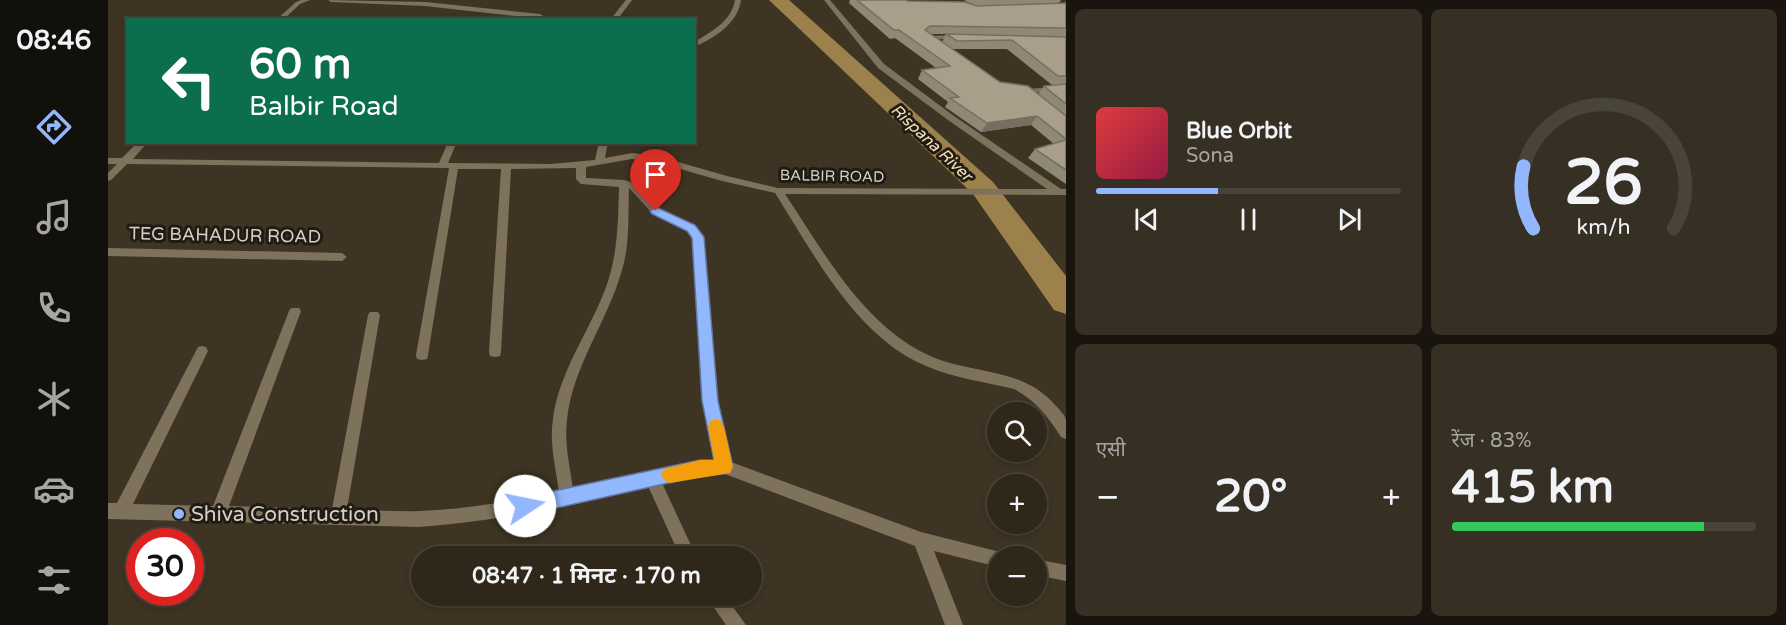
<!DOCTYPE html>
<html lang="hi">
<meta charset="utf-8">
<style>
:root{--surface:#2e271a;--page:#362f23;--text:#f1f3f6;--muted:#a7a5a2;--line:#494439;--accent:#93b7fd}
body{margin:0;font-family:"Varela Round","Noto Sans Devanagari",sans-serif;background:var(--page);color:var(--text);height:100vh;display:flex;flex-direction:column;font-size:22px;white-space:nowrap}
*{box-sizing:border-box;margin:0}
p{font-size:20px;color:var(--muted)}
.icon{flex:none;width:33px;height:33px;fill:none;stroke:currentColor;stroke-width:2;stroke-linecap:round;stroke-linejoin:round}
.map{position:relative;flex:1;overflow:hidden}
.drawer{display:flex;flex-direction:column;gap:9px;padding:9px;background:#19150e;width:720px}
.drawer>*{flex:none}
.hud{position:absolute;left:18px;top:18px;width:570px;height:126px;border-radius:0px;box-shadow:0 3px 9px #0003,0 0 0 2px var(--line);background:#0b6e4f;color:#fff;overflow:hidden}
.buttons{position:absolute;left:879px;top:402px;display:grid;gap:12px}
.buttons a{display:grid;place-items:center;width:60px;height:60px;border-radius:50%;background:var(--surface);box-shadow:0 3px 9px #0003,0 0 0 2px var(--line);font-size:30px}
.speed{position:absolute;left:18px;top:528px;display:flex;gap:12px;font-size:30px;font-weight:700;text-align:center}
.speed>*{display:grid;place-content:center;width:78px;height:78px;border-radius:50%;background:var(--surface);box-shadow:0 3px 9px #0003,0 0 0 2px var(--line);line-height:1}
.speed .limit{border:9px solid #d22;background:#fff;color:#111}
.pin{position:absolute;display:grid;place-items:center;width:51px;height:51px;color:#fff;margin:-62px -26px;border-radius:50% 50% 50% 0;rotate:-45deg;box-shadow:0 0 6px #0007}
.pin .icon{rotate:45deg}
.me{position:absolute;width:66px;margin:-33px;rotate:79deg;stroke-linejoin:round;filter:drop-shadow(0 0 4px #0008)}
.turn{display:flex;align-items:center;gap:21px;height:126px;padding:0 24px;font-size:27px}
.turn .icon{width:78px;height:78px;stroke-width:2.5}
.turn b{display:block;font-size:42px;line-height:51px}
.big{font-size:45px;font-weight:700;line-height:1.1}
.drawer .card{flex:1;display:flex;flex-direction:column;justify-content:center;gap:9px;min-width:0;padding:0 21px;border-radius:9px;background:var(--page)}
.drawer .dial{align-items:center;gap:0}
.dial svg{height:156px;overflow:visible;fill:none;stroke:var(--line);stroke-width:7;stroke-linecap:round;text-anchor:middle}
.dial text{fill:var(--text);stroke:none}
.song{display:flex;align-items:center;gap:18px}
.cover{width:72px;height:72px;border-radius:9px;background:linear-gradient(135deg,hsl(0 70% 55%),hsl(340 70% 35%))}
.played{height:6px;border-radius:3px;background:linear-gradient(90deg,var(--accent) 40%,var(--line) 40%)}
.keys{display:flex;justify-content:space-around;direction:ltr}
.heat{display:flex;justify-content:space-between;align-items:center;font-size:33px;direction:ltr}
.charge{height:9px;border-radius:4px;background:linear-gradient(90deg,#34c759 83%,var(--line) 0)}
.drawer .tiles{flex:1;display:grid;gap:9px;grid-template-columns:repeat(2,1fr)}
.trip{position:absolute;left:303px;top:546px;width:351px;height:60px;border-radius:30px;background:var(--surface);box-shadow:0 3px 9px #0003,0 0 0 2px var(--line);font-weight:700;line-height:60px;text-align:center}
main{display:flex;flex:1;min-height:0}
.dock{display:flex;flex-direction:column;width:108px;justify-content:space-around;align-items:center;background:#12100a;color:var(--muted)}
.dock .icon{width:42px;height:42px}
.dock .selected{color:var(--accent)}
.dock b{font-size:27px;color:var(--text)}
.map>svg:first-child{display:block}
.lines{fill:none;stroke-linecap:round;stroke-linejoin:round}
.river{fill:#9c814c;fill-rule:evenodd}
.minor{fill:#7e725c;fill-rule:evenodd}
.wall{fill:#908877;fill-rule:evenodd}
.shaded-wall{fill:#766f61}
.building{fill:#a89e8a;stroke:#766f61;stroke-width:1.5}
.route{fill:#93b7fd;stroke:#6077a4;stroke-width:1.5}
.slow{fill:#f59e0b}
.poi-dot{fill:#93b7fd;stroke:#201c15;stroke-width:2}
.labels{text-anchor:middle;stroke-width:6;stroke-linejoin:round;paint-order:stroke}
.far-street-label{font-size:15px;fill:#d6d0c6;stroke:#201c15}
.far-water-label{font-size:16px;font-style:italic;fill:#f8e0b2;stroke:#201c15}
.street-label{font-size:18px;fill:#d6d0c6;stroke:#201c15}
.near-poi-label{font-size:21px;fill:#d6d0c6;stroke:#201c15;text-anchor:start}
</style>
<main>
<nav class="dock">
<b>08:46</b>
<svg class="icon selected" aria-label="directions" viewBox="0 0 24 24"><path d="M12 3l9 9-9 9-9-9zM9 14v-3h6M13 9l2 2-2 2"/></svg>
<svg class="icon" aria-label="music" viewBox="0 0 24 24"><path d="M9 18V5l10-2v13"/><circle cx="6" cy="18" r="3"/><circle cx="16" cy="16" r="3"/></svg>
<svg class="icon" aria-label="phone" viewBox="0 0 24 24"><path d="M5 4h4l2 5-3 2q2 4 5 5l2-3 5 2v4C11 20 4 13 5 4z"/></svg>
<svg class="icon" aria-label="climate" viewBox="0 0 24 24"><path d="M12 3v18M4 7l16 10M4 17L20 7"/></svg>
<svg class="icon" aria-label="car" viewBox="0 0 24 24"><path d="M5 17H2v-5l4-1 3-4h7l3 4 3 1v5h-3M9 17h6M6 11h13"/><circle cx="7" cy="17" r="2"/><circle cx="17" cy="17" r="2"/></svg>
<svg class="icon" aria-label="filters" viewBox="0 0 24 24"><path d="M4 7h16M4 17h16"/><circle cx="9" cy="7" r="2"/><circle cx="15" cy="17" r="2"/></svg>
</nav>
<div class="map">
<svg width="958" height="625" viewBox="0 0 958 625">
<rect width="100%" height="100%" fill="#3d3423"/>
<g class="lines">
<path class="river" d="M661,0H681L885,182L958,276V314L946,310L865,194Z"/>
<g class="minor">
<path d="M193,0H202L192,4L175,20H168L188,2Z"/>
<path d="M220,0L317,2L432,14L442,20L317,6L223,2Z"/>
<path d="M518,0H524L509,20H502Z"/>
<path d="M627,0H633C630,23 607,38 586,47V42C604,31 623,22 627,0Z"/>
<path d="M716,0H722L776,64L846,116L953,189H958V195L677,194C715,251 754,323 818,354C860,375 914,366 947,405C951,409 957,415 958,420C958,425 958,433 958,439L953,437C940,417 927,400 906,389C877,382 846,378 818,366C749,338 705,253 667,193L614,181L548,162L524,159L478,167V178L516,180L526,183L552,209L587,226L595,238L609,401L623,462L813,532L896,553L897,556H890V567L826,551L855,625H837L807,546L617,474L554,483L588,556H572L540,486C464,504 389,522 311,527L0,519V503H9L90,347L94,346L98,347L100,351L25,504L105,506L181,311L183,308H191L193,311L121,506L224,509L260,315L262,312H270L272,315L239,509C264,510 289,512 313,511C359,509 405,501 451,492C448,468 441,443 445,419C451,371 482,331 498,287C510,254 510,222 511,187L473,184L468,179V168L403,169L393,352L392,356L387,357L382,356L381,352L393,169H350L320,355L319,359L314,360L309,359L308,355L341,168L19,164L3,180L0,181V173L9,164H0V158H14L30,142H40L25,159L331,163L340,142H349L340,163L443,164L487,160L491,142H500L497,158L524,153L549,156L619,176L670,188L939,189L840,120L770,68ZM521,188L544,213L579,230L585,238L595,401L608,460L567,466L465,489C462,466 456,443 459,420C464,367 500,321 514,270C522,244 520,216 521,188Z"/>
<path d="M852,35L855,37L854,38L818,40L815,38L818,36Z"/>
<path d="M958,87V91L911,93L907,91L911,89Z"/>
<path d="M0,248L234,253L239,257L234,261L0,256Z"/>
<path d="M928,559L958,565V581L928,575Z"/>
<path d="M598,596H617L638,625H618Z"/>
</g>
</g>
<path class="wall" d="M742,0H798L800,1L863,4L856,0H953L951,3L868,6H869L958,3V184L920,158L927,149L946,144L923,125L873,132L837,107L840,102L810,79L814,70L828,68L787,38L782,39L741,3ZM823,34H838L834,42ZM844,49H899L944,85H950L936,86L930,94L892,82Z"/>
<path class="shaded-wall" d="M929,116L923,125L873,132L879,123Z"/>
<g class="building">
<path d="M749,0H798L800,1L857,2L869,6L958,3V28L822,26L817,30L892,82L920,86L958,116V139L929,116L879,123L842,98L851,97L814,70L842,66L791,30H786Z"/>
<path d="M838,34L958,37V76H950L904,40L849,41Z"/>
<path d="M958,84V104L936,86Z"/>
<path d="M958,140V170L927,149Z"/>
</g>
<path class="route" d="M548,207L587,225L596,237L610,401L625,467L622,473L592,476L417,515L411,512L408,506L411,499L417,497L592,460H606L594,401L584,238L579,231L544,214L542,211Z"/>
<path class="slow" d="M608,419L613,421L616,427L625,467L622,473L562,483L556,480L553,475L556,469L592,460H606L600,427L602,421Z"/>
<circle class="poi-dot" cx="71" cy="514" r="6"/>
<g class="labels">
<g class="far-street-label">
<text transform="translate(724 176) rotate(1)" y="5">BALBIR ROAD</text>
</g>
<g class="far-water-label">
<text transform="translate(824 142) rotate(43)" y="6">Rispana River</text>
</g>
<g class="street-label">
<text transform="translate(117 235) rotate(1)" y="6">TEG BAHADUR ROAD</text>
</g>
<g class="near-poi-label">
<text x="83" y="521">Shiva Construction</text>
</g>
</g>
</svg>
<div class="buttons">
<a><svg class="icon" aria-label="search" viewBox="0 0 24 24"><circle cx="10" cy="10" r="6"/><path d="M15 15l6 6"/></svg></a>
<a>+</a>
<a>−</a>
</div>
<div class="speed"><div class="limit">30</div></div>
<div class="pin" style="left:548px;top:211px;background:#d93025"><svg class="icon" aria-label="arrive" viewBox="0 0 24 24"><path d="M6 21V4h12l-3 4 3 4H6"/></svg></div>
<svg class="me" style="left:417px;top:506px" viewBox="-20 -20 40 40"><circle r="19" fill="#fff"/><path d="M0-13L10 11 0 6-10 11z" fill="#93b7fd"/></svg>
<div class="trip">08:47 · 1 मिनट · 170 m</div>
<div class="hud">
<div class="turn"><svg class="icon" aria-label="left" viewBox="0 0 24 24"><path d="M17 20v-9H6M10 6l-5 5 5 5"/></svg><div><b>60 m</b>Balbir Road</div></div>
</div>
</div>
<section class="drawer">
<div class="tiles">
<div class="card">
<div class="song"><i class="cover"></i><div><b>Blue Orbit</b><p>Sona</p></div></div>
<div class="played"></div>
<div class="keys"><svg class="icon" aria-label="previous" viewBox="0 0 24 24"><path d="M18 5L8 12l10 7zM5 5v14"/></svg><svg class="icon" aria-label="pause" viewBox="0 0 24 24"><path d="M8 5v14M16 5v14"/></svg><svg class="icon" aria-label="next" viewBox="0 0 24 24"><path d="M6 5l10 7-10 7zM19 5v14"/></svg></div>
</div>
<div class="card dial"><svg viewBox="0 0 100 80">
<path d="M14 69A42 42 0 1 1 86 69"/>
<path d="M14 69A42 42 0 0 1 9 37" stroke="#93b7fd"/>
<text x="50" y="56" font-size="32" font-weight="700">26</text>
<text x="50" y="72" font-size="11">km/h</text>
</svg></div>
<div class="card"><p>एसी</p>
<div class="heat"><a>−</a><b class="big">20°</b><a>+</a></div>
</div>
<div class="card"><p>रेंज · 83%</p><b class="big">415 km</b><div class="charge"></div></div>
</div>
</section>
</main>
